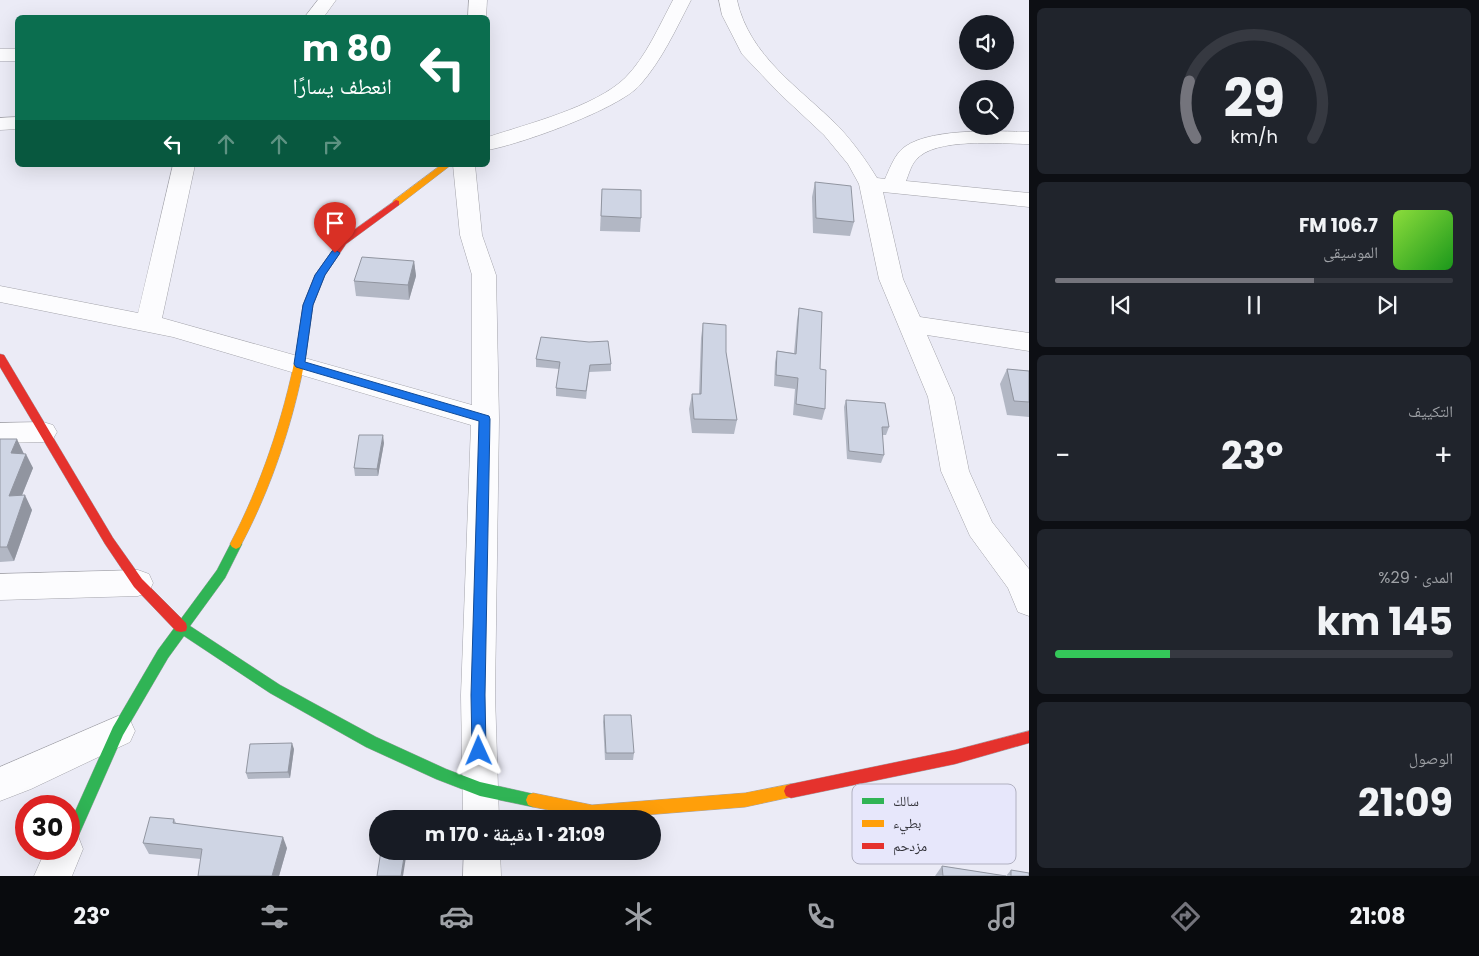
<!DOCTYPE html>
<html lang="ar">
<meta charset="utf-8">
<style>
:root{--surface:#171b24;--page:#20242c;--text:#f1f3f6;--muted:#9ea1a6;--line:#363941;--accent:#74747c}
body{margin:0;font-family:Poppins,"Noto Naskh Arabic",sans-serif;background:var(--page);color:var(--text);direction:rtl;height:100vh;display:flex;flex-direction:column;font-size:19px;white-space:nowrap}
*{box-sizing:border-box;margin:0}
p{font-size:16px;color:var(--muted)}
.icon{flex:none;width:28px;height:28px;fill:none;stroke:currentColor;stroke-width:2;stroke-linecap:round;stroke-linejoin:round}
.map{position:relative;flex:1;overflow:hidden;direction:ltr}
.panel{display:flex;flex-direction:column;gap:8px;padding:8px;background:#0d0f14;width:450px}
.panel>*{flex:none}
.top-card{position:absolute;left:15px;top:15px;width:475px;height:152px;border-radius:8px;box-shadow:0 5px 20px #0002;direction:rtl;background:#0b6e4f;color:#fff;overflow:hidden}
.controls{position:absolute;left:959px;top:15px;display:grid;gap:10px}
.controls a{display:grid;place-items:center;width:55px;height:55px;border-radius:50%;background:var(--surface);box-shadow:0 5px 20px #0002;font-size:25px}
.speed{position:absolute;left:15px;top:795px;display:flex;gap:10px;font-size:25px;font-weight:700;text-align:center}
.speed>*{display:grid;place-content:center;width:65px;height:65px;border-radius:50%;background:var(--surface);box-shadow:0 5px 20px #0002;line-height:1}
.speed .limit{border:8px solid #d22;background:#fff;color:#111}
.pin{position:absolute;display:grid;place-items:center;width:42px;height:42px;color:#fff;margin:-51px -21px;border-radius:50% 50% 50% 0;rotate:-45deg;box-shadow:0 0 5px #0007}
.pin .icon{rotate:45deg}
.me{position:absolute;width:55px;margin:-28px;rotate:359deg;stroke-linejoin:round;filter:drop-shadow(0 0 4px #0008)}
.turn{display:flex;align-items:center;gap:18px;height:105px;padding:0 15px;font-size:22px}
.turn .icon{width:65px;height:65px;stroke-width:2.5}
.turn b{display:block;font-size:35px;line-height:42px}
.lanes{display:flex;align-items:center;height:48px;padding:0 15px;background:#0003;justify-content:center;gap:25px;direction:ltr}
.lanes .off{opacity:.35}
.big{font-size:38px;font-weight:700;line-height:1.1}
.panel .tile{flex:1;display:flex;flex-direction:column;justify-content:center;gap:8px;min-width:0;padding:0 18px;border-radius:8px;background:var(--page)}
.panel .dial{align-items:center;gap:0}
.dial svg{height:130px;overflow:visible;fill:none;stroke:var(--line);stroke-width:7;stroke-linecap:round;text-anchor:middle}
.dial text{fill:var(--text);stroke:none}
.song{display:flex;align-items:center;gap:15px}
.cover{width:60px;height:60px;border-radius:8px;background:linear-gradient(135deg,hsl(90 70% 55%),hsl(120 70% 35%))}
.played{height:5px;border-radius:2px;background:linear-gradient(90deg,var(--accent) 65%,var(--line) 65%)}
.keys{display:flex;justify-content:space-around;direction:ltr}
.heat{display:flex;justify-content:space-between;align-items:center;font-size:28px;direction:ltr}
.charge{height:8px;border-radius:4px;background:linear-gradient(90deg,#34c759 29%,var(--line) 0)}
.trip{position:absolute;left:369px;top:810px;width:292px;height:50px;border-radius:25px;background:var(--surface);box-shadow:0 5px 20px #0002;font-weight:700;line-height:50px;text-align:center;direction:rtl}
.dock{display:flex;height:80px;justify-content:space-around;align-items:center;background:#090b0e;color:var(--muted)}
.dock .icon{width:35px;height:35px}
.dock .active{color:var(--accent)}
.dock b{font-size:22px;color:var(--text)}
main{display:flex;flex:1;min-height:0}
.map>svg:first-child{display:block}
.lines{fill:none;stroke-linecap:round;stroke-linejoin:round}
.street-casing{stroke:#a4a4ab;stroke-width:1}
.fast-casing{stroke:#a4a4ab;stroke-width:1}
.slow-casing{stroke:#a4a4ab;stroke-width:1}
.jam-casing{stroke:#a4a4ab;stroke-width:1}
.street{fill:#fcfcfe;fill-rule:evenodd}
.fast{fill:#30b455;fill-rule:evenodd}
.slow{fill:#ff9f0a;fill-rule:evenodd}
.jam{fill:#e5322d;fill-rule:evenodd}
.wall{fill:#b2b7c4}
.shaded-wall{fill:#9195a0}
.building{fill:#cfd5e4;stroke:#9195a0}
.route{fill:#1a73e8;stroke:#114b97}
.key{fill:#e7e7fb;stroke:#b1b1c1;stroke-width:1}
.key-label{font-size:14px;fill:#34343b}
</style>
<main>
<section class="panel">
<div class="tile dial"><svg viewBox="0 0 100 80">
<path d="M14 69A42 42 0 1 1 86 69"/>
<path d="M14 69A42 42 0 0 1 10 34" stroke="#74747c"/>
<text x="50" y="56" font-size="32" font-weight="700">29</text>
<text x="50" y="72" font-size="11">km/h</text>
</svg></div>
<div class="tile">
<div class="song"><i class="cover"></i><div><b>106.7 FM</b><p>الموسيقى</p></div></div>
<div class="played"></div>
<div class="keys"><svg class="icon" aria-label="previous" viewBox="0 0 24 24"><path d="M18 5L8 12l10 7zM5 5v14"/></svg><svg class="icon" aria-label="pause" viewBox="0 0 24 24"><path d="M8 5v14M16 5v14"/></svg><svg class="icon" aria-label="next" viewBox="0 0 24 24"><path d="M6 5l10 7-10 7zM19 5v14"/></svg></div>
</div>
<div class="tile"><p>التكييف</p>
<div class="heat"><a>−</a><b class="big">23°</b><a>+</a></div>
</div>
<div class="tile"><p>المدى · 29%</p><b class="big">145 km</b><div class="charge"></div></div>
<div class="tile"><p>الوصول</p><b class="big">21:09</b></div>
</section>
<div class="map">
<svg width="1029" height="876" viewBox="0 0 1029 876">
<rect width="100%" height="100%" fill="#ebebf6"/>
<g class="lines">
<defs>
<g id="street">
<path d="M318,0H336L323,18H304Z"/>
<path d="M469,0H487L486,18H468Z"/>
<path d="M673,0H691C676,29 662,60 640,85C619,109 521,144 488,150V137C527,124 595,107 625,78C646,57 659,26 673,0Z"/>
<path d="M719,0H737C749,56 800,88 838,126C853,142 866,160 877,178L885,179C889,170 893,159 900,151C922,127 998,131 1029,132V144C1002,144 934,137 916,160C911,165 909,174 906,181L1029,193V207L883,192L903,279L920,317L1029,333V351L927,335L954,397L969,471L992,522L1029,569V616L1018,612L1008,588L970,536L941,471L928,397L879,279L859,184L848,164L824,135L779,93L742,54L722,15Z"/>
<rect x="0" y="49" width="18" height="12"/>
<path d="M18,117V129L0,130V118Z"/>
<path d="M173,165H195L162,318L472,405V275L460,235L453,165H475L482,235L496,275L499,419L495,695L499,819H463L461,695L471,425L173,337L0,302V286L138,313Z"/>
<path d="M43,422L53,425L57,432L53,439L43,442L0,443V423Z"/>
<path d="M138,570L149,574L153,583L149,592L138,596L0,600V574Z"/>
<path d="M118,716L130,720L135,731L130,742L31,789L0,801V767Z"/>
<path d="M69,833L78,836L83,849L72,876H34L46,849H69Z"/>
<path d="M464,851H500L501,876H463Z"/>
</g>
<path id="fast" d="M236,539L240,541L242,544L225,578L190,626L280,685L376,737L446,769L480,782L538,795L540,800L538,805L533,807L480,796L436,779L366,747L270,693L184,636L168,658L123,735L74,846L69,848V825L113,727L158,650L217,570L232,541Z"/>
<g id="slow">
<path d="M441,165H451L399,205H393V201Z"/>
<path d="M301,350L306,354C294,420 272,487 240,547L236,549L232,547L230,544C261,485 283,419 296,354Z"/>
<path d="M791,784L796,786L798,791L796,796L745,807L595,819L533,807L528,805L526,800L528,795L533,793L592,805L745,793Z"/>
</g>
<g id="jam">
<path d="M396,200L399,201V205L346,244L325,275L313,305L306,354L305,357H297L296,354L303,305L315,275L340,240Z"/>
<path d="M0,354L4,355L113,538L142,579L186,623L187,627L186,631L181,632L176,631L134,587L105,544L0,367Z"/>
<path d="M1029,731V743L955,764L791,798L786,796L784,791L786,786L791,784L955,750Z"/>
</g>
</defs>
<use href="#street" class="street-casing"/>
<use href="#fast" class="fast-casing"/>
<use href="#slow" class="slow-casing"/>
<use href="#jam" class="jam-casing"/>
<use href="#street" class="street"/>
<use href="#fast" class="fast"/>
<use href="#slow" class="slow"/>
<use href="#jam" class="jam"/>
</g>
<g class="wall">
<path d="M815,182L854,222L850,236L813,233L812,197Z"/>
<path d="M602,189L641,218L640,232L600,231Z"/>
<path d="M414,261L416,276L409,300L356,296L354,281Z"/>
<path d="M799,308L825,409L822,420L793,415L795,389L774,386L775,362L777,351L794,353L797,320Z"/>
<path d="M703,323L726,352L737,420L734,434L692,433L689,409L692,394H699L701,338Z"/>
<path d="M536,359L611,364V371L589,372L586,399L556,396V388L559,369L536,367Z"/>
<path d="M1007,369L1029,371V417L1007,415L1000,384Z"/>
<path d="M846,400L889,427L886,435H882L884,455L881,463L847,459L844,407Z"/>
<path d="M0,439L24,454L33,468L22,495L32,510L14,561L0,562Z"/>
<path d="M384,443L378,476H355L354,468Z"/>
<path d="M604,715L634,753L633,760H605L603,722Z"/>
<path d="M294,749L290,778L248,779L246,773Z"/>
<path d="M174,819L176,823L287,848L279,876H198L201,859L149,854L143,843Z"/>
<path d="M942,866L1006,876L1011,870L1029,876H935Z"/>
</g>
<g class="shaded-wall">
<path d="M414,261L416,276L409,300L408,285Z"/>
<path d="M383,435L384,443L378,476L377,469Z"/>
<path d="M17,439L24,454L11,453Z"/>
<path d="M26,454L33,468L16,510L9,496Z"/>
<path d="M25,495L32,510L14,561L7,547Z"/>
<path d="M292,743L294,749L290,778L288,772Z"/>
<path d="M283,837L287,848L279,876H272Z"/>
<path d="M405,851H407L403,876H401Z"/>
</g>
<g class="building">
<path d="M815,182L851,186L854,222L816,218Z"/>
<path d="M602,189L641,190V218L601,216Z"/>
<path d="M362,257L414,261L408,285L354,281Z"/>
<path d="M799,308L822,312L820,369L826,370L825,409L796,404L798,378L776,375L777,351L796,354Z"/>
<path d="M703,323L726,325V352L737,420L694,419L692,394H701Z"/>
<path d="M541,337L589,342L608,341L611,364L590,365L586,391L556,388L560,362L536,359Z"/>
<path d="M1007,369L1029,371V402L1014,401Z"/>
<path d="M846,400L885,403L889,427H882L884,455L849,451Z"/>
<path d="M359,435H383L377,469L354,468Z"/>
<path d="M0,439H17L11,453L26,454L9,496L25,495L7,547H0Z"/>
<path d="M604,715H631L634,753H606Z"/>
<path d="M292,743L288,772L246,773L250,744Z"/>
<path d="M150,817L174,819L173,823L283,837L272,876H198L202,849L143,843Z"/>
<path d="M381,851H405L401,876H377Z"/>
<path d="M942,866L1006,876H943Z"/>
<path d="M1011,870L1029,873V876H1011Z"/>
</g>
<path class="route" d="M335,250L340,253L325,275L313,305L305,362L489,416L490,419L485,695L486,751L484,756L479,758L474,756L472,751L471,695L479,421L296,367L294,364L303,305L315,275L332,251Z"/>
<rect x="852" y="784" width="164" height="80" rx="8" class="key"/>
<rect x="862" y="798" width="22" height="6" fill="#30b455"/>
<rect x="862" y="820" width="22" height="7" fill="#ff9f0a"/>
<rect x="862" y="843" width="22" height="6" fill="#e5322d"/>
<g class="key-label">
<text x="893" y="806">سالك</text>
<text x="893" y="828">بطيء</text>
<text x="893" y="851">مزدحم</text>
</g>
</svg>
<div class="controls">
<a><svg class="icon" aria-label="sound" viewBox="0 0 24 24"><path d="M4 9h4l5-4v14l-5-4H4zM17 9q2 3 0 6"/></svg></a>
<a><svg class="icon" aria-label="search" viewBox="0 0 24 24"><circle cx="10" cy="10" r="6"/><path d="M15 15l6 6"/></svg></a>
</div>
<div class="speed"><div class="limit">30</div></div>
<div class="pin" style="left:335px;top:253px;background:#d93025"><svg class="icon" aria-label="arrive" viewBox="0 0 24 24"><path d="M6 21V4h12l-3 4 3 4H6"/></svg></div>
<svg class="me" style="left:479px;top:751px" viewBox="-20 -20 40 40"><path d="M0-17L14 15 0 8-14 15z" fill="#1a73e8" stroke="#fff" stroke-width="4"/></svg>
<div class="trip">21:09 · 1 دقيقة · 170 m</div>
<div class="top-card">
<div class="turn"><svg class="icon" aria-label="left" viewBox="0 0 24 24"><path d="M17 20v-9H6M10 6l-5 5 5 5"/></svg><div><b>80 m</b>انعطف يسارًا</div></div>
<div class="lanes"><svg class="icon" aria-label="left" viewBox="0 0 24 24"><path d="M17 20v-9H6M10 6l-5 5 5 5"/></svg><svg class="icon off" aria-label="ahead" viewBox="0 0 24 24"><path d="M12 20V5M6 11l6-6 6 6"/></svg><svg class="icon off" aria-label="ahead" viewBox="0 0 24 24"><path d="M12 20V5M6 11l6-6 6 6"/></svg><svg class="icon off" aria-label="right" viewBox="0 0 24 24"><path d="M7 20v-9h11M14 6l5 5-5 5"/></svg></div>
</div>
</div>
</main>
<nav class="dock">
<b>21:08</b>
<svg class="icon active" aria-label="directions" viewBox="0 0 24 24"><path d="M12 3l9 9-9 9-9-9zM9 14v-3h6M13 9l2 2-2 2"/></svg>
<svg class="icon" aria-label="music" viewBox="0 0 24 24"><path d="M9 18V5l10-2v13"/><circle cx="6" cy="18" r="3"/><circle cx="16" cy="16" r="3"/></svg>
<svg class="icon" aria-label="phone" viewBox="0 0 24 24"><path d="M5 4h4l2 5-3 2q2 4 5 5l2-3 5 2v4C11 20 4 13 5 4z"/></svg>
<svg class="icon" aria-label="climate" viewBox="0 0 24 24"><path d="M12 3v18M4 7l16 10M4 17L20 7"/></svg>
<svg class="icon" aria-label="car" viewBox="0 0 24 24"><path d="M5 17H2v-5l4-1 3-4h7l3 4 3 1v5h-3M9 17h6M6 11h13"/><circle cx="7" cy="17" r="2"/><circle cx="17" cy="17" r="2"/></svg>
<svg class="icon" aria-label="filters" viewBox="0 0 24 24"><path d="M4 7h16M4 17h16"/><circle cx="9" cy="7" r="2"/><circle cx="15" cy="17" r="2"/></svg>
<b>23°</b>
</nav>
